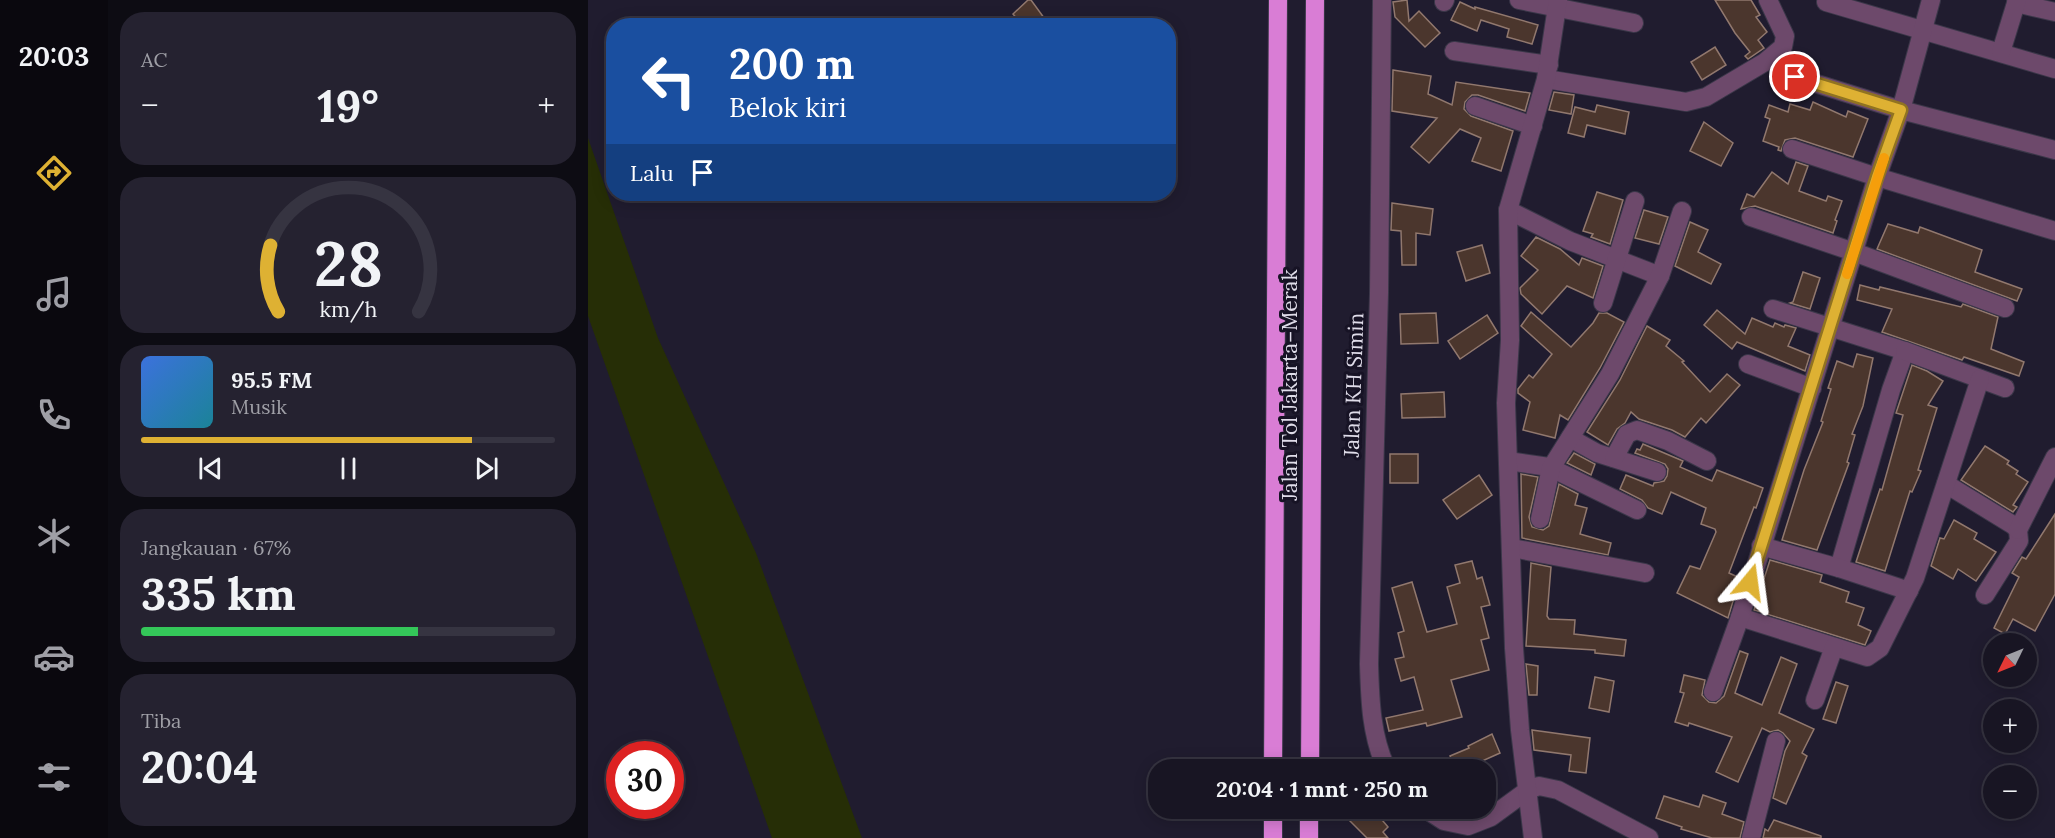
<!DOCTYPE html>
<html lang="id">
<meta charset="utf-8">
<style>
:root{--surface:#181523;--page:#252230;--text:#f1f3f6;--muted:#9f9fa6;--line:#363441;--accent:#deb133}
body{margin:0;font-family:Lora,serif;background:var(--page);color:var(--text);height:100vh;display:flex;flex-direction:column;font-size:22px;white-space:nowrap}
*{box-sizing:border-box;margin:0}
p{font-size:20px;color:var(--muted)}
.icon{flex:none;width:33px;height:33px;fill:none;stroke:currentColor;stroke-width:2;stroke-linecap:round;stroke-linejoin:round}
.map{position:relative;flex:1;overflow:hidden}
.drawer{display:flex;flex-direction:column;gap:12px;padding:12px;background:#0d0c13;width:480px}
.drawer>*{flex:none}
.hud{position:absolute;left:18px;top:18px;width:570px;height:183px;border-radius:24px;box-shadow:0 3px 15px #0003,0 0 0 2px var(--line);background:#1a4fa0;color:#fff;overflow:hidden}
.needle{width:39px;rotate:227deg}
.tools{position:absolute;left:1395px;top:633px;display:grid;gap:12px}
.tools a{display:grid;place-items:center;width:54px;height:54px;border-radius:50%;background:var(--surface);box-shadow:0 3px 15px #0003,0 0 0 2px var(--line);font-size:30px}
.speed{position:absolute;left:18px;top:741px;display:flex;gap:12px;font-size:30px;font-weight:700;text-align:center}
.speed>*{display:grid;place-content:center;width:78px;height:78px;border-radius:50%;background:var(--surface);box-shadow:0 3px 15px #0003,0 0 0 2px var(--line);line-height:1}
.speed .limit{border:9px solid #d22;background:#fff;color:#111}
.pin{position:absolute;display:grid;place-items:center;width:51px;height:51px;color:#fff;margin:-26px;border:3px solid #fff;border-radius:50%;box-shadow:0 2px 6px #0007}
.me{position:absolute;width:66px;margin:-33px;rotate:16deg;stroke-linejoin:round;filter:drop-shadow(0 0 4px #0008)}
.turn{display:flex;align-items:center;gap:21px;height:126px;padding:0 24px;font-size:27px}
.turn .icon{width:78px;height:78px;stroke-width:2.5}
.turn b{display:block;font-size:42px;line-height:51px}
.then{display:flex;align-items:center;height:57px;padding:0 24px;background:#0003;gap:12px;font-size:22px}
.big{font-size:45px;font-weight:700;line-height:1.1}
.drawer .card{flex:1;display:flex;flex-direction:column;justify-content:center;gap:9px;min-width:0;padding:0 21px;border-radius:24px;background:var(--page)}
.drawer .dial{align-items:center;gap:0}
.dial svg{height:156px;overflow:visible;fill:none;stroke:var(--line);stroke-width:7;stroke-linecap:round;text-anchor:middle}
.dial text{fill:var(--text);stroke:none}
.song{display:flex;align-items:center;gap:18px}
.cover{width:72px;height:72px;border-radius:9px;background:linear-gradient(135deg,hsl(220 70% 55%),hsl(190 70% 35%))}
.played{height:6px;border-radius:3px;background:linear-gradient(90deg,var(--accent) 80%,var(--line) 80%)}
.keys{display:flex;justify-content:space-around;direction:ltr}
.heat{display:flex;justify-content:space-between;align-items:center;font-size:33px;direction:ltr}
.charge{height:9px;border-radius:4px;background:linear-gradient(90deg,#34c759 67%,var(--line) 0)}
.trip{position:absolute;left:560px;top:759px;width:348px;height:60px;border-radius:24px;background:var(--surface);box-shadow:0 3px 15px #0003,0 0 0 2px var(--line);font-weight:700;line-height:60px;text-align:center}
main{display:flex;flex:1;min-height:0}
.tabs{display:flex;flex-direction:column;width:108px;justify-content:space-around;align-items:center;background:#0a080e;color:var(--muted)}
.tabs .icon{width:42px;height:42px}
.tabs .selected{color:var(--accent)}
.tabs b{font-size:27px;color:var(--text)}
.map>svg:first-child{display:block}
.green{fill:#262e06}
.building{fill:#4b362d;stroke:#91786e;stroke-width:1.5}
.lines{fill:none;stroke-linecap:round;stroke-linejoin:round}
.minor-casing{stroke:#3b3749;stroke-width:20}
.highway-casing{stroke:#3b3749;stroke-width:20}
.minor{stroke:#6d496b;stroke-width:18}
.highway{stroke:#d97dd5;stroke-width:18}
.route-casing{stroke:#907321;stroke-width:15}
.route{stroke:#deb133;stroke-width:10}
.slow{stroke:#f59e0b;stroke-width:10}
.labels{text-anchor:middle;stroke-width:6;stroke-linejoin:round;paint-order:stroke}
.street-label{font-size:21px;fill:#dfdce9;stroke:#171325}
</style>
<main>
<nav class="tabs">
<b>20:03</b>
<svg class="icon selected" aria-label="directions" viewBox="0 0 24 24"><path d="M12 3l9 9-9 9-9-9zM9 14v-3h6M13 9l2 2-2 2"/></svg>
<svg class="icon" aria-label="music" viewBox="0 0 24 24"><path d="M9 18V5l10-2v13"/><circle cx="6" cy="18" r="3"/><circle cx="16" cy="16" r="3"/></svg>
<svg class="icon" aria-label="phone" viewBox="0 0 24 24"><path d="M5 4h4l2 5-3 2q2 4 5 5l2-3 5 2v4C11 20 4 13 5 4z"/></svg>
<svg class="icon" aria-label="climate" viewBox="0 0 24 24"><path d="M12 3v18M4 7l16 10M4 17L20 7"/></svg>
<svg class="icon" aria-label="car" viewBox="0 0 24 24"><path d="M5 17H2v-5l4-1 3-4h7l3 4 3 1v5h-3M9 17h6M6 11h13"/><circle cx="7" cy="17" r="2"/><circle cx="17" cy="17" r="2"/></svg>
<svg class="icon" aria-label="filters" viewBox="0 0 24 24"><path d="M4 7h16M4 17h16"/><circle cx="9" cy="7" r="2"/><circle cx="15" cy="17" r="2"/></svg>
</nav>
<section class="drawer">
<div class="card"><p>AC</p>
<div class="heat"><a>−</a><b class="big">19°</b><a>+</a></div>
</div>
<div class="card dial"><svg viewBox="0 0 100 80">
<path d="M14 69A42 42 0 1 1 86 69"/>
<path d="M14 69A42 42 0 0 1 10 35" stroke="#deb133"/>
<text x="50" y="56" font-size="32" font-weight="700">28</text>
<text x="50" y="72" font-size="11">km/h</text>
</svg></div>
<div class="card">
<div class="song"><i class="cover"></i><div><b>95.5 FM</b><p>Musik</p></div></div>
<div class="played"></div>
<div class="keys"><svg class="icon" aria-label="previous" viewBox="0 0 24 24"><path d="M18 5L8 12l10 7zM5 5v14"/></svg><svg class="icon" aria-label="pause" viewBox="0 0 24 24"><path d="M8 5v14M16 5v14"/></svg><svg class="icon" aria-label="next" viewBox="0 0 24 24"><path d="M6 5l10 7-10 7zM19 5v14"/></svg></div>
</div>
<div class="card"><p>Jangkauan · 67%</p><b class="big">335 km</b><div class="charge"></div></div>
<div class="card"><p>Tiba</p><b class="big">20:04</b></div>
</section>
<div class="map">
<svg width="1467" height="838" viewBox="0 0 1467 838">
<rect width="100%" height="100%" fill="#201c2f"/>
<path class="green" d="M0,138L70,338L168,553L274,838H184L0,316Z"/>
<g class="building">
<path d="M440,0H443L462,26H435L425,14Z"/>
<path d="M819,0L821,21L831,11L852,33L837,47L807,17L805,2Z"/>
<path d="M1127,0H1163L1172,15L1168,17L1179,32L1170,40L1176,48L1160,59L1157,56L1162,52L1147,33Z"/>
<path d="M872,2L887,9V7L950,25L944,44L919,37L921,29L893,20L889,31L863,20Z"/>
<path d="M1127,47L1138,65L1114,80L1103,62Z"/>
<path d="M805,70L843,76L840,94L864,105L868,82L942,93L937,111L890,95H884L877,102L876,109L883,116L925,131L913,171L884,161L893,138L872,129L841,163L823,147L849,118L804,111Z"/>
<path d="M966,92L986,95L983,114L961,110Z"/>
<path d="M1225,102L1258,117L1260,111L1280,119L1265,157L1207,138L1197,140L1193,151L1190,150L1191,147L1175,141L1182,119L1177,117L1181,105L1200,112L1202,104L1222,110Z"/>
<path d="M1009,105L1041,112L1037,134L999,125L996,137L980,133L987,107L1007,112Z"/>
<path d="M1116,122L1145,143L1133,166L1102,151Z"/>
<path d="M1208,162L1220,166L1211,191L1238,201L1240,196L1254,201L1247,220L1249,221L1245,233L1167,206L1153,209L1159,194L1166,197L1184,172L1200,184Z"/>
<path d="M1009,192L1035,200L1022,244L1003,237L1005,234L995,231Z"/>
<path d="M804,203L845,209L842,235L828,233V265H814L813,231L803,230Z"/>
<path d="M1056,210L1080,217L1071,244L1047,238Z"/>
<path d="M1102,222L1120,230L1110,252L1133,264L1123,284L1087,266Z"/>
<path d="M1300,224L1330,233L1332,227L1394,250L1387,272L1434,289L1429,301L1289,249Z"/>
<path d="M948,237L972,249L991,265L994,258L1015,266L1005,298L979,286L954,314L933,294L932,288L950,270L933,256Z"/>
<path d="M894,245L902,273L878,281L869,252Z"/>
<path d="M1215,272L1232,278L1222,309L1202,303L1205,302Z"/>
<path d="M1272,285L1291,290L1292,287L1373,307L1375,304L1410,317L1403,349L1436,362L1431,376L1376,357L1374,360L1294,332L1304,309L1269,300Z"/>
<path d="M1129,310L1157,334L1164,318L1185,327L1187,323L1196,327L1197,325L1208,328L1200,346L1222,355L1217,371L1149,342L1144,349L1116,325Z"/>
<path d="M943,312L983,347L1005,323L1011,313H1019L1036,322L1012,368L980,420L972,415L967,438L935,430L942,402L930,393V389L941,375L945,378L964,354L933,326Z"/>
<path d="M848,313L850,343L813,344L812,314Z"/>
<path d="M899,315L910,333L872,359L860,341Z"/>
<path d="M1059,326L1082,340L1078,346L1096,361L1094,362L1122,392L1139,374L1152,385L1118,423L1113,418L1097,437L1084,430L1051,419L1043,412L1037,423L1029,429L1020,445L999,432L1032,380Z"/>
<path d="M1269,354L1285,358L1275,406L1264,434L1267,435L1259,462L1261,463L1229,550L1194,540L1216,470L1235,422L1233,421L1243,389L1240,388L1249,361L1265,367Z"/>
<path d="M1324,365L1339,371L1355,381L1340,405L1349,408L1330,470L1333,471L1324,492L1322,491L1297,571L1268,562L1292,489L1294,490L1315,415L1308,413Z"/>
<path d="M856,392L857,417L814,418L813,394Z"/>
<path d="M1055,444L1095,461L1092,467L1124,481L1129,470L1175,488L1168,508L1166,507L1141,573L1152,578L1140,618L1089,593L1102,566L1112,569L1128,532L1127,529L1113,524L1118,508L1083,492L1074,514L1060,508L1054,500L1032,489L1038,475L1065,486L1066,483L1076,481L1079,476L1080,469L1077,464L1047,453L1049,449L1052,450Z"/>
<path d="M1397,446L1421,461L1419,464L1430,471L1428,474L1440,482L1425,505L1429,507L1425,512L1373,480Z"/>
<path d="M986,453L1007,464L1003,475L979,463Z"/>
<rect x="802" y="454" width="28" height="29"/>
<path d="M933,474L950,477L941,517L944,527L955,530L961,526L971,484L990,494L987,505L999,508L992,534L1023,543L1020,555L934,538Z"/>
<path d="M891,475L904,495L869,519L855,500Z"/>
<path d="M1467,514V594L1447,631L1425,619L1417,634L1406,628L1431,577L1424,573L1434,557L1438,559Z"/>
<path d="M1366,520L1389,533L1386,539L1408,552L1388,581L1370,569L1365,579L1343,566L1352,538L1356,539Z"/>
<path d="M1182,560L1234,575L1232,582L1261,592L1258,602L1276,608L1270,625L1283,631L1277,645L1166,610Z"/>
<path d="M884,561L889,579L894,577L902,605L893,607L901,638L893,640L901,670L863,680L874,717L839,726L838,723L801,731L798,718L835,710L826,677L813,681L807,659L816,657L810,633L816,631L804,588L824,582L839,632L869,624L859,587L872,583L867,565Z"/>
<path d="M943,563L963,567L959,616L961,619L987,620L986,634L1038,640L1036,656L1007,653V650L938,646Z"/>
<path d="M1152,651L1160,654L1147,693L1174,705L1193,657L1209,664L1191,713L1226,729L1214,753L1219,756L1198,804L1185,798L1197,751L1202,741L1195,733L1190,730L1182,732L1174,728L1150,782L1128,772L1144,737L1101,723L1100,726L1087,722L1096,693L1092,692L1096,675L1117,680L1114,695L1121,702L1128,703L1136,696Z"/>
<path d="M938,664L950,666L949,695H941Z"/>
<path d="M1007,677L1026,681L1021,712L1001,708Z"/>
<path d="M1248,682L1260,686L1248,723L1235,719Z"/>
<path d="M944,730L1002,738L998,773L981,771L983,755L946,750Z"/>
<path d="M904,734L912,753L883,766L884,770H868L862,756L881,748L880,746Z"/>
<path d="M1115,795L1138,803L1134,814L1156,822L1152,838H1124L1093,829L1094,827L1068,818L1076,796L1111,807Z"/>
<path d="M761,808H784L800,827L795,832L800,838H779L760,819Z"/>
<path d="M1186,820L1233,836V838H1175L1177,829L1180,831Z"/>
</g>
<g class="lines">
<defs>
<g id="minor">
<path d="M794,0L791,293L781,664C782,700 783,736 799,770"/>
<path d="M931,0L1046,23"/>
<path d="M856,2L857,0"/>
<path d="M1238,2L1467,69"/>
<path d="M1428,3L1467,12"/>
<path d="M866,51L961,65"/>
<path d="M1413,52L1429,0"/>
<path d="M1207,77L1313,110L1343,0"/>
<path d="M958,79L1098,102L1118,97L1177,62L1195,47L1197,36L1180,0"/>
<path d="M887,106L945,126"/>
<path d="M1204,149L1289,177L1467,231"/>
<path d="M920,210L982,241L1072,276"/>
<path d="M1163,217L1266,252L1417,308"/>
<path d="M1015,303L1047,201"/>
<path d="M1185,309L1317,351L1303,390L1251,568"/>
<path d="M1317,351L1417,388"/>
<path d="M1160,364L1224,388"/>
<path d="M982,438L1009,453L1069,472"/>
<path d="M1026,458L1039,434L1049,430L1080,441L1119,461"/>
<path d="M920,461L961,467L1049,510"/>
<path d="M1358,484L1425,525L1430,530L1431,541L1397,595"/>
<path d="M952,519L963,468L1022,374L1072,276L1094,211"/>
<path d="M1430,530L1467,457"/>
<path d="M1173,546L1251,568L1321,591"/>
<path d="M924,548L1057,573"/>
<path d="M1152,617L1279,657L1292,648L1327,578L1392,379"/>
<path d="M1125,692L1152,617L1289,177L1313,110L1467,150"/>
<path d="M1227,700L1246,647"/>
<path d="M836,808L856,821L880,826L903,817L940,790L951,786L970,790L1061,838"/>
<path d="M945,838L932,730L926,648L918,403L922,340L920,210L958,79L970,0"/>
<path d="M1163,838L1188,741"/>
</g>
<g id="highway">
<path d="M685,770L690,0"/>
<path d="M722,770L727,0"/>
<path d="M685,838V808"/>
<path d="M721,838V808"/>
</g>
</defs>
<use href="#minor" class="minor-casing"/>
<use href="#highway" class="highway-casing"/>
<use href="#minor" class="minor"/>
<use href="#highway" class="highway"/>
</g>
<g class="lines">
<defs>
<path id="route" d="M1162,582L1289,177L1313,110L1207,77"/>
</defs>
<use href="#route" class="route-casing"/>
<use href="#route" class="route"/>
<path class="slow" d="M1259,274L1296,158"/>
</g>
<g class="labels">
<g class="street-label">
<text transform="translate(702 385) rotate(-90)" y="7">Jalan Tol Jakarta–Merak</text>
<text transform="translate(766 385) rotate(-88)" y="7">Jalan KH Simin</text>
</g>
</g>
</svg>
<div class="tools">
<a><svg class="needle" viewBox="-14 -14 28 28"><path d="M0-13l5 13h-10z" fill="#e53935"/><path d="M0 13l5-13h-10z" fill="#9f9fa6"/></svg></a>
<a>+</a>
<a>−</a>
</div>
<div class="speed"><div class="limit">30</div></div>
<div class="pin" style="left:1207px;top:77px;background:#d93025"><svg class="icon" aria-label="arrive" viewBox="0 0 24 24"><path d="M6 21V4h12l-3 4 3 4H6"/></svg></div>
<svg class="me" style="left:1162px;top:582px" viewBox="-20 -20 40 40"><path d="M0-17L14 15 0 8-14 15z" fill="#deb133" stroke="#fff" stroke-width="4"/></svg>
<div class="trip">20:04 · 1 mnt · 250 m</div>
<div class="hud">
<div class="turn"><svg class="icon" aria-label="left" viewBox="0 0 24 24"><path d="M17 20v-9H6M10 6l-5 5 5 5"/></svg><div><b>200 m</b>Belok kiri</div></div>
<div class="then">Lalu<svg class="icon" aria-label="arrive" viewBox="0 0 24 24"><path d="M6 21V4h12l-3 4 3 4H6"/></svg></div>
</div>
</div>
</main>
